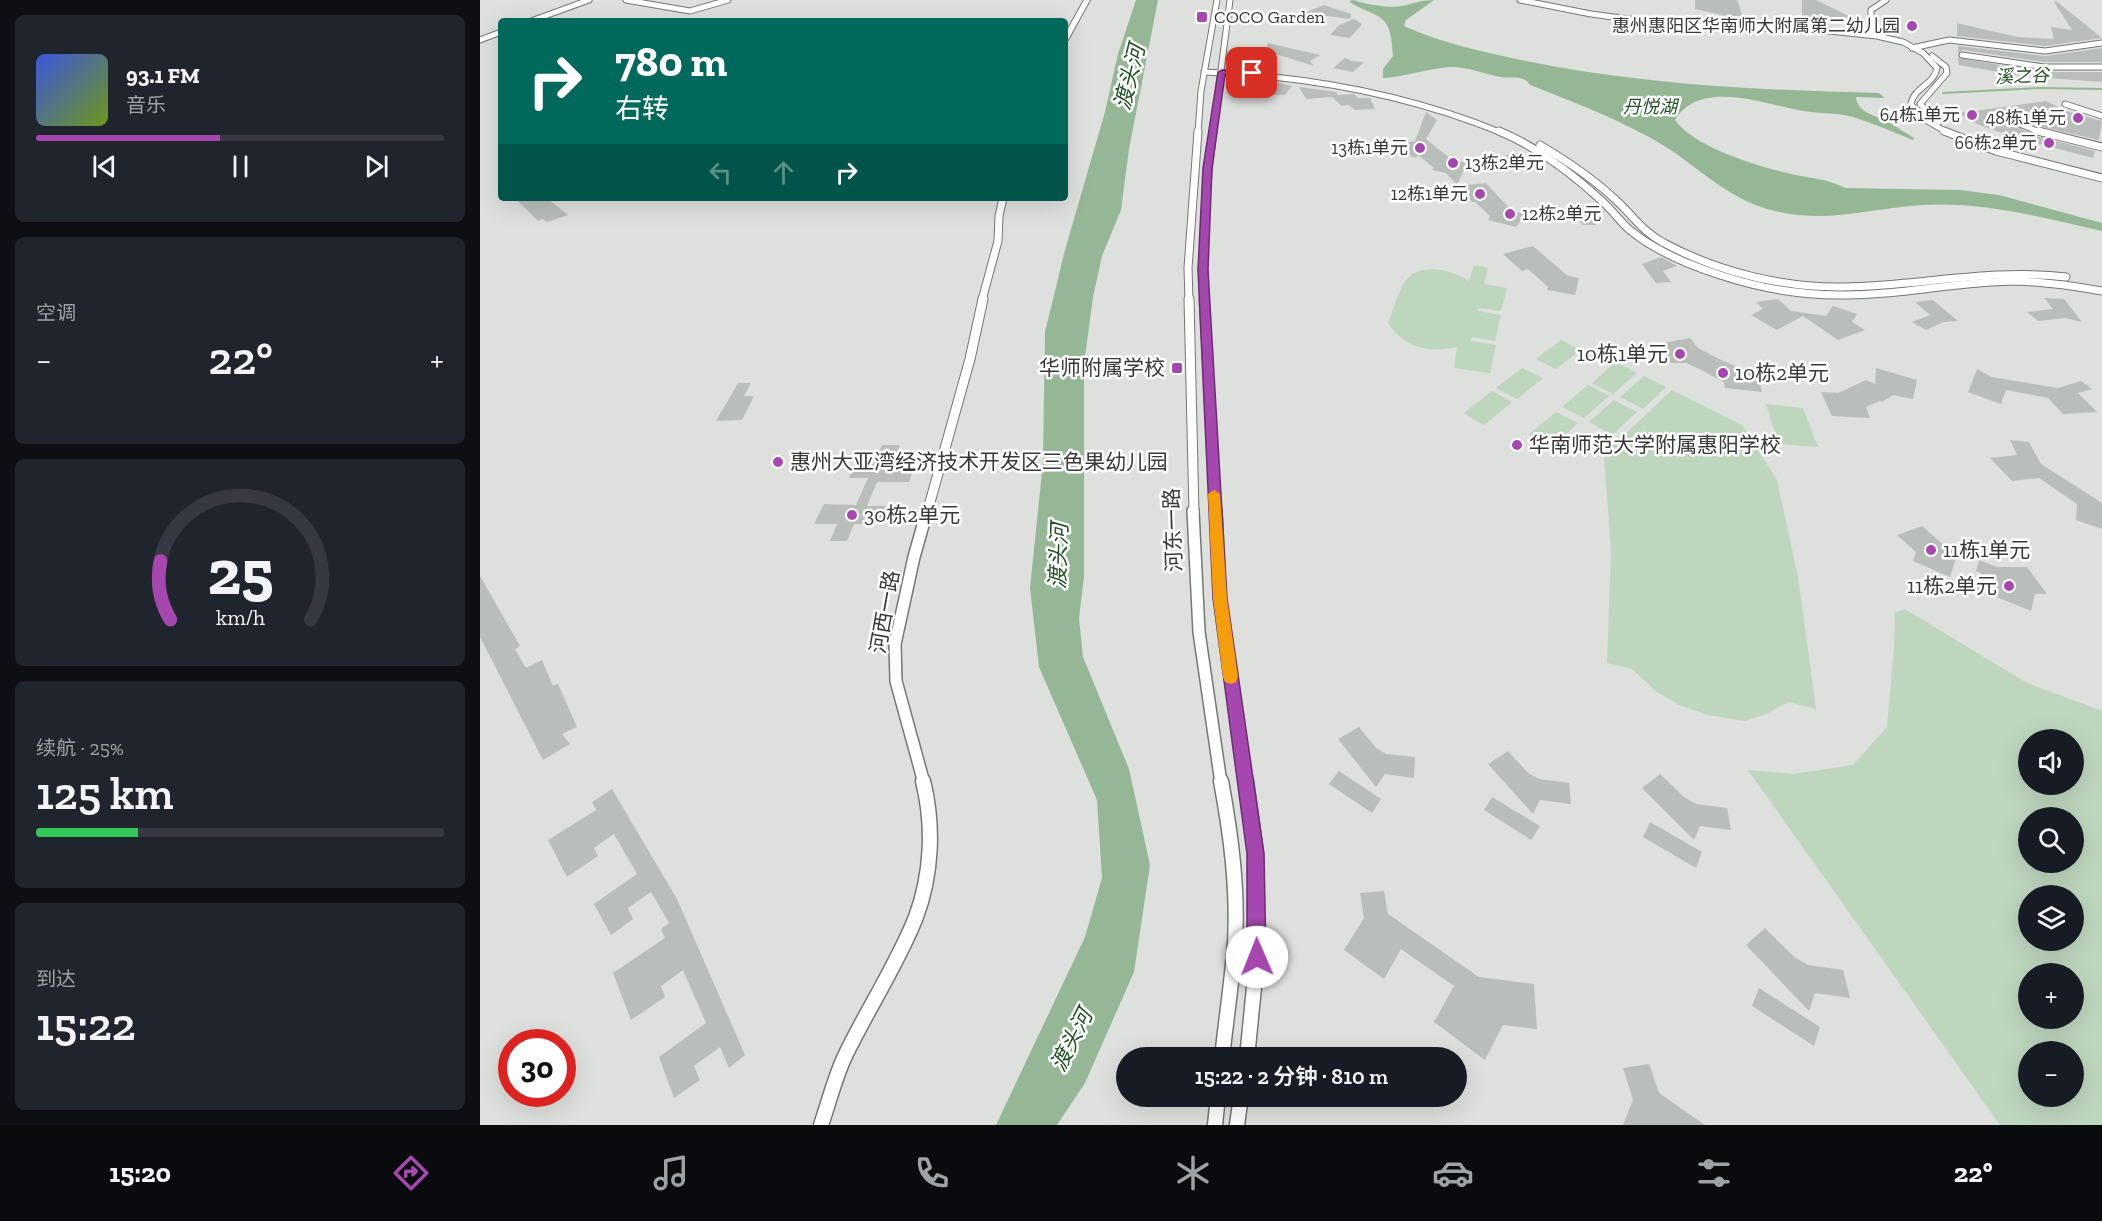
<!DOCTYPE html>
<html lang="zh">
<meta charset="utf-8">
<style>
:root{--surface:#171b24;--page:#20242c;--text:#f1f3f6;--muted:#9ea1a6;--line:#363941;--accent:#a647af}
body{margin:0;font-family:"Zilla Slab","Noto Sans SC",serif;background:var(--page);color:var(--text);height:100vh;display:flex;flex-direction:column;font-size:22px;white-space:nowrap}
*{box-sizing:border-box;margin:0}
p{font-size:20px;color:var(--muted)}
.icon{flex:none;width:33px;height:33px;fill:none;stroke:currentColor;stroke-width:2;stroke-linecap:round;stroke-linejoin:round}
.map{position:relative;flex:1;overflow:hidden}
.drawer{display:flex;flex-direction:column;gap:15px;padding:15px;background:#0d0f14;width:480px}
.drawer>*{flex:none}
.top-card{position:absolute;left:18px;top:18px;width:570px;height:183px;border-radius:6px;box-shadow:0 6px 24px #0002;background:#00695c;color:#fff;overflow:hidden}
.buttons{position:absolute;left:1538px;top:729px;display:grid;gap:12px}
.buttons a{display:grid;place-items:center;width:66px;height:66px;border-radius:50%;background:var(--surface);box-shadow:0 6px 24px #0002;font-size:30px}
.speed{position:absolute;left:18px;top:1029px;display:flex;gap:12px;font-size:30px;font-weight:700;text-align:center}
.speed>*{display:grid;place-content:center;width:78px;height:78px;border-radius:50%;background:var(--surface);box-shadow:0 6px 24px #0002;line-height:1}
.speed .limit{border:9px solid #d22;background:#fff;color:#111}
.pin{position:absolute;display:grid;place-items:center;width:51px;height:51px;color:#fff;margin:-26px;border-radius:12px;box-shadow:0 3px 9px #0006}
.me{position:absolute;width:66px;margin:-33px;rotate:359deg;stroke-linejoin:round;filter:drop-shadow(0 0 4px #0008)}
.turn{display:flex;align-items:center;gap:21px;height:126px;padding:0 18px;font-size:27px}
.turn .icon{width:78px;height:78px;stroke-width:2.5}
.turn b{display:block;font-size:42px;line-height:51px}
.lanes{display:flex;align-items:center;height:57px;padding:0 18px;background:#0003;justify-content:center;gap:30px;direction:ltr}
.lanes .off{opacity:.35}
.big{font-size:45px;font-weight:600;line-height:1.1}
.drawer .widget{flex:1;display:flex;flex-direction:column;justify-content:center;gap:9px;min-width:0;padding:0 21px;border-radius:9px;background:var(--page)}
.drawer .dial{align-items:center;gap:0}
.dial svg{height:156px;overflow:visible;fill:none;stroke:var(--line);stroke-width:7;stroke-linecap:round;text-anchor:middle}
.dial text{fill:var(--text);stroke:none}
.song{display:flex;align-items:center;gap:18px}
.cover{width:72px;height:72px;border-radius:9px;background:linear-gradient(135deg,hsl(230 70% 55%),hsl(80 70% 35%))}
.played{height:6px;border-radius:3px;background:linear-gradient(90deg,var(--accent) 45%,var(--line) 45%)}
.keys{display:flex;justify-content:space-around;direction:ltr}
.heat{display:flex;justify-content:space-between;align-items:center;font-size:33px;direction:ltr}
.charge{height:9px;border-radius:4px;background:linear-gradient(90deg,#34c759 25%,var(--line) 0)}
.trip{position:absolute;left:636px;top:1047px;width:351px;height:60px;border-radius:30px;background:var(--surface);box-shadow:0 6px 24px #0002;font-weight:600;line-height:60px;text-align:center}
.menu{display:flex;height:96px;justify-content:space-around;align-items:center;background:#090b0e;color:var(--muted)}
.menu .icon{width:42px;height:42px}
.menu .on{color:var(--accent)}
.menu b{font-size:27px;color:var(--text)}
main{display:flex;flex:1;min-height:0}
.map>svg:first-child{display:block}
.green{fill:#bed5be;fill-rule:evenodd}
.water{fill:#96b795}
.lines{fill:none;stroke-linecap:round;stroke-linejoin:round}
.stream{stroke:#96b795;stroke-width:2}
.building{fill:#babeba}
.minor-far4-casing{stroke:#747774;stroke-width:7}
.minor-far3-casing{stroke:#747774;stroke-width:9}
.minor-far2-casing{stroke:#747774;stroke-width:11}
.minor-far1-casing{stroke:#747774;stroke-width:14}
.minor-casing{stroke:#747774;stroke-width:17}
.tertiary-casing{stroke:#747774;stroke-width:2}
.minor-far4{stroke:#fff;stroke-width:5}
.minor-far3{stroke:#fff;stroke-width:7}
.minor-far2{stroke:#fff;stroke-width:9}
.minor-far1{stroke:#fff;stroke-width:11}
.minor{stroke:#fff;stroke-width:14}
.tertiary{fill:#fff;fill-rule:evenodd}
.route{fill:#a647af;stroke:#6c2e72;stroke-width:1.5}
.slow{fill:#f59e0b}
.poi-dot{fill:#a647af;stroke:#fff;stroke-width:2}
.labels{text-anchor:middle;stroke-width:5;stroke-linejoin:round;paint-order:stroke}
.far-poi-label{font-size:18px;fill:#373937;stroke:#fff;text-anchor:end}
.far-water-label{font-size:18px;font-style:italic;fill:#215123;stroke:#fff}
.poi-label{font-size:21px;fill:#373937;stroke:#fff;text-anchor:start}
.street-label{font-size:21px;fill:#373937;stroke:#fff}
.water-label{font-size:22px;font-style:italic;fill:#215123;stroke:#fff}
</style>
<main>
<section class="drawer">
<div class="widget">
<div class="song"><i class="cover"></i><div><b>93.1 FM</b><p>音乐</p></div></div>
<div class="played"></div>
<div class="keys"><svg class="icon" aria-label="previous" viewBox="0 0 24 24"><path d="M18 5L8 12l10 7zM5 5v14"/></svg><svg class="icon" aria-label="pause" viewBox="0 0 24 24"><path d="M8 5v14M16 5v14"/></svg><svg class="icon" aria-label="next" viewBox="0 0 24 24"><path d="M6 5l10 7-10 7zM19 5v14"/></svg></div>
</div>
<div class="widget"><p>空调</p>
<div class="heat"><a>−</a><b class="big">22°</b><a>+</a></div>
</div>
<div class="widget dial"><svg viewBox="0 0 100 80">
<path d="M14 69A42 42 0 1 1 86 69"/>
<path d="M14 69A42 42 0 0 1 9 39" stroke="#a647af"/>
<text x="50" y="56" font-size="32" font-weight="700">25</text>
<text x="50" y="72" font-size="11">km/h</text>
</svg></div>
<div class="widget"><p>续航 · 25%</p><b class="big">125 km</b><div class="charge"></div></div>
<div class="widget"><p>到达</p><b class="big">15:22</b></div>
</section>
<div class="map">
<svg width="1622" height="1125" viewBox="0 0 1622 1125">
<rect width="100%" height="100%" fill="#dde0dc"/>
<g class="green">
<path d="M994,265L1008,268L1004,284L1027,288L1021,311L999,308L998,311L1021,315L1015,341L992,337L991,341L1016,345L1010,373L974,368L977,347C950,353 924,348 908,323C914,310 919,285 930,276C947,263 974,271 989,281Z"/>
<path d="M1081,340L1101,350L1076,369L1056,359Z"/>
<path d="M1136,362L1157,373L1133,394L1112,383Z"/>
<path d="M1042,368L1063,378L1037,399L1016,388Z"/>
<path d="M1164,376L1186,387L1163,409L1140,397Z"/>
<path d="M1108,385L1129,396L1104,418L1082,407Z"/>
<path d="M1192,390L1262,425L1297,480L1318,577L1336,709L1308,702L1287,714L1264,721L1228,715L1199,705L1177,692L1152,669L1127,663L1131,552L1123,442L1128,436L1138,441Z"/>
<path d="M1012,391L1032,402L1004,425L984,413Z"/>
<path d="M1134,400L1157,412L1132,435L1109,422Z"/>
<path d="M1286,404L1323,408L1338,447L1299,444Z"/>
<path d="M1076,412L1098,423L1072,447L1049,434Z"/>
<path d="M1425,609L1545,682L1622,711V1125H1520L1268,770L1314,774L1373,765L1407,727L1414,649L1415,612ZM1548,740H1593V784H1548ZM1548,818H1593V862H1548ZM1548,896H1593V940H1548ZM1548,974H1593V1018H1548ZM1548,1052H1593V1096H1548Z"/>
</g>
<g class="water">
<path d="M656,0H678L649,149L641,210L622,256L613,297L604,364V577L599,618L603,657L649,769L670,865L654,972L605,1083L577,1125H516L605,937L622,878L617,800L559,667L550,588L563,462L565,332L585,250L625,112L638,54Z"/>
<path d="M874,0C888,5 907,8 922,6C935,3 942,0 954,0L926,20L924,26C963,44 1005,52 1046,61C1163,85 1281,90 1399,93L1405,98L1376,97C1377,113 1397,116 1409,122C1417,127 1425,133 1434,138L1433,140C1413,132 1393,123 1373,117C1355,112 1336,114 1318,110C1282,103 1219,79 1195,120C1214,148 1283,168 1316,175C1335,179 1348,179 1365,188L1480,190L1519,195L1622,223V231C1563,218 1504,201 1443,205C1389,208 1350,224 1295,211C1251,201 1223,171 1186,147C1144,121 1096,103 1050,85C1043,74 1032,79 1021,77C1004,74 989,67 971,67C948,68 926,77 903,78V69L913,56C912,47 912,36 908,27C903,13 880,11 869,1Z"/>
</g>
<g class="lines">
<path class="stream" d="M1463,93L1559,88L1622,89"/>
</g>
<g class="building">
<path d="M1215,0H1257L1264,20L1215,9Z"/>
<path d="M1322,0H1336L1373,18L1349,20L1322,19Z"/>
<path d="M1576,1L1622,38L1565,46L1477,36V23L1537,37L1574,39L1571,27L1592,30L1574,2Z"/>
<path d="M844,5L871,14L870,19L824,13Z"/>
<path d="M874,19L882,24L870,38L850,35L858,26Z"/>
<path d="M788,43L840,55L830,61L834,66L786,51Z"/>
<path d="M1478,46L1565,56L1622,48V62H1564L1483,50L1478,53Z"/>
<path d="M865,58L872,61L884,62L873,72L853,68Z"/>
<path d="M1478,58L1563,72H1622V82L1541,76L1479,65Z"/>
<path d="M796,82L812,86L805,95H789L778,87Z"/>
<path d="M819,87L857,92V95L874,94L878,98H890L895,109L875,110L868,105L862,106L852,97L826,99Z"/>
<path d="M1566,101L1586,111L1622,121L1619,140L1557,126L1521,111L1517,113L1515,117L1557,136L1615,151L1613,158L1537,138L1499,125L1479,113Z"/>
<path d="M946,112L957,120L946,139L972,160L987,163L977,185L966,173L952,170L954,168L938,155L936,158L930,156L919,144L935,141Z"/>
<path d="M1038,153L1045,169H1032L1026,155Z"/>
<path d="M1006,183L1032,211L1046,214L1036,227L1008,220L1010,216L995,202H992L978,186Z"/>
<path d="M35,198H67L88,215L67,222L63,219L58,221Z"/>
<path d="M1115,204L1125,212L1111,216L1116,225H1102L1094,209Z"/>
<path d="M1053,246L1088,276L1099,278L1095,295L1067,290L1068,287L1048,269L1042,271L1023,254Z"/>
<path d="M1181,257L1197,266L1183,271L1191,282L1176,283L1162,264Z"/>
<path d="M1564,298L1584,299L1602,322L1585,318L1558,321L1547,312L1573,309Z"/>
<path d="M1298,299L1311,311L1346,316L1353,306L1377,314L1372,322L1385,330L1358,340L1323,316L1297,330L1271,315L1283,309L1276,302Z"/>
<path d="M1453,300L1478,321L1464,322L1446,330L1432,322L1450,315L1435,302Z"/>
<path d="M1210,338L1218,348L1237,358L1259,368L1277,369L1282,392L1245,388L1244,382L1215,367L1206,363H1191L1177,344Z"/>
<path d="M1396,368L1437,380L1433,399L1413,395L1402,402L1400,401L1386,407L1390,418L1352,416L1341,392L1358,393L1386,380L1395,384Z"/>
<path d="M1497,369L1512,377L1578,388L1601,381L1612,389L1598,393L1617,412L1583,414L1568,398L1526,390L1521,404L1488,392Z"/>
<path d="M258,383H271L264,396H274L262,420L236,421Z"/>
<path d="M1530,440L1549,442L1561,464L1622,503V529L1596,520L1597,504L1559,478L1532,481L1510,458L1537,455Z"/>
<path d="M402,445H420L414,462H436L429,482H397L387,506H409L402,524H374L367,541H350L357,524H334L344,504L376,505L388,478H369L375,465L394,464Z"/>
<path d="M1442,526L1467,548L1478,552L1470,577L1433,561L1436,552L1417,535Z"/>
<path d="M1499,560L1517,567H1547L1567,594H1555L1551,611L1497,589L1501,573L1496,571Z"/>
<path d="M0,576L40,646L35,649L46,668L62,660L73,686L78,684L97,727L82,734L90,744L63,760L0,637Z"/>
<path d="M879,727L896,748L906,754L935,757L934,778L905,774L896,787L858,739Z"/>
<path d="M1028,751L1048,773L1059,779L1089,783L1091,804L1060,800L1053,814L1008,764Z"/>
<path d="M859,771L901,799L892,813L849,784Z"/>
<path d="M1180,774L1204,797L1216,804L1247,808L1251,830L1220,826L1214,840L1162,788Z"/>
<path d="M132,789L197,899L265,1055L249,1068L240,1047L214,1066L220,1080L194,1098L179,1057L226,1023L203,970L181,986L185,997L151,1020L133,973L185,938L181,929L189,923L171,892L148,908L153,919L131,935L114,904L157,874L134,834L114,848L118,856L87,877L68,840L116,810L112,802Z"/>
<path d="M1012,797L1060,826L1051,840L1004,810Z"/>
<path d="M1170,822L1222,852L1216,868L1163,837Z"/>
<path d="M904,891L908,914L999,977L1054,984L1057,1029L1023,1025L1005,1060L954,1022L974,986L921,949L904,979L864,950L884,918L880,893Z"/>
<path d="M1285,928L1314,957L1328,965L1363,970L1370,998L1335,993L1329,1011L1266,945Z"/>
<path d="M1279,988L1340,1027L1334,1046L1272,1006Z"/>
<path d="M1169,1064L1179,1093L1225,1125H1143L1153,1100L1143,1068Z"/>
</g>
<g class="lines">
<defs>
<g id="minor-far4">
<path d="M146,0L210,11L248,0"/>
<path d="M1040,0L1111,14L1194,25L1340,30L1397,36L1423,42L1443,53L1457,68C1454,85 1434,87 1431,104L1439,116L1468,133"/>
<path d="M51,21L109,0"/>
<path d="M1391,35V10L1406,0"/>
<path d="M0,40L21,32"/>
<path d="M1432,48L1469,40L1565,51L1622,43"/>
<path d="M1482,55L1564,67H1622"/>
<path d="M1452,56L1466,67L1467,73L1440,104L1459,122"/>
<path d="M724,72C827,76 927,94 1022,133"/>
<path d="M1585,104L1622,116"/>
<path d="M1520,116L1562,133"/>
<path d="M718,133L721,91L737,0"/>
<path d="M733,133L750,0"/>
</g>
<g id="minor-far3">
<path d="M1019,131C1057,147 1093,174 1123,202C1133,211 1141,223 1151,231C1177,252 1209,265 1240,275C1279,288 1319,295 1360,295C1419,296 1478,281 1537,281C1566,282 1593,286 1622,291"/>
<path d="M1464,131L1516,151L1622,178"/>
<path d="M1558,131L1622,147"/>
<path d="M1060,145C1087,161 1114,179 1137,201C1153,216 1164,233 1184,243C1238,272 1303,288 1364,287C1439,286 1511,268 1586,277"/>
<path d="M502,300L518,241L519,216L523,198"/>
<path d="M709,300L708,268L718,131"/>
<path d="M725,300C722,244 725,187 733,131"/>
</g>
<g id="minor-far2">
<path d="M709,299L714,513"/>
<path d="M724,299L736,513"/>
<path d="M447,513L490,359L503,299"/>
</g>
<g id="minor-far1">
<path d="M713,511L719,632L741,783"/>
<path d="M736,511L740,598L766,783"/>
<path d="M444,783L416,681L415,644L434,557L447,511"/>
</g>
<g id="minor">
<path d="M741,781C751,835 758,888 755,943C752,981 746,1020 742,1058"/>
<path d="M766,781L776,854L777,957L767,1058"/>
<path d="M341,1125C349,1102 355,1077 365,1056C387,1010 418,963 436,917C452,874 454,825 443,781"/>
<path d="M735,1125L738,1096"/>
<path d="M757,1125L761,1096"/>
</g>
<path id="tertiary" d="M604,0H610L588,40L585,42V34Z"/>
</defs>
<use href="#minor-far4" class="minor-far4-casing"/>
<use href="#minor-far3" class="minor-far3-casing"/>
<use href="#minor-far2" class="minor-far2-casing"/>
<use href="#minor-far1" class="minor-far1-casing"/>
<use href="#minor" class="minor-casing"/>
<use href="#tertiary" class="tertiary-casing"/>
<use href="#minor-far4" class="minor-far4"/>
<use href="#minor-far3" class="minor-far3"/>
<use href="#minor-far2" class="minor-far2"/>
<use href="#minor-far1" class="minor-far1"/>
<use href="#minor" class="minor"/>
<use href="#tertiary" class="tertiary"/>
</g>
<path class="route" d="M742,70L772,71L776,73L772,75H745L732,168L728,270L747,598L784,854L786,957L783,964L777,967L770,964L767,957V854L733,598L718,270L723,168L738,72Z"/>
<path class="slow" d="M734,490L740,494L747,598L758,677L756,682L751,684L745,682L743,677L733,598L728,494Z"/>
<g class="poi-dot">
<rect x="716" y="11" width="12" height="12" rx="3"/>
<circle cx="1432" cy="26" r="6"/>
<circle cx="1492" cy="115" r="6"/>
<circle cx="1598" cy="118" r="6"/>
<circle cx="1569" cy="143" r="6"/>
<circle cx="940" cy="148" r="6"/>
<circle cx="973" cy="163" r="6"/>
<circle cx="1000" cy="194" r="6"/>
<circle cx="1030" cy="214" r="6"/>
<circle cx="1200" cy="354" r="6"/>
<rect x="691" y="362" width="12" height="12" rx="3"/>
<circle cx="1243" cy="373" r="6"/>
<circle cx="1037" cy="445" r="6"/>
<circle cx="298" cy="462" r="6"/>
<circle cx="372" cy="515" r="6"/>
<circle cx="1451" cy="550" r="6"/>
<circle cx="1529" cy="586" r="6"/>
</g>
<g class="labels">
<g class="far-poi-label">
<text x="734" y="23" text-anchor="start">COCO Garden</text>
<text x="1420" y="32">惠州惠阳区华南师大附属第二幼儿园</text>
<text x="1480" y="121">64栋1单元</text>
<text x="1586" y="124">48栋1单元</text>
<text x="1557" y="149">66栋2单元</text>
<text x="928" y="154">13栋1单元</text>
<text x="985" y="169" text-anchor="start">13栋2单元</text>
<text x="988" y="200">12栋1单元</text>
<text x="1042" y="220" text-anchor="start">12栋2单元</text>
</g>
<g class="far-water-label">
<text transform="translate(1542 76) rotate(-2)" y="6">溪之谷</text>
<text x="1170" y="113">丹悦湖</text>
</g>
<g class="poi-label">
<text x="1188" y="361" text-anchor="end">10栋1单元</text>
<text x="685" y="375" text-anchor="end">华师附属学校</text>
<text x="1255" y="380">10栋2单元</text>
<text x="1049" y="452">华南师范大学附属惠阳学校</text>
<text x="310" y="469">惠州大亚湾经济技术开发区三色果幼儿园</text>
<text x="384" y="522">30栋2单元</text>
<text x="1463" y="557">11栋1单元</text>
<text x="1517" y="593" text-anchor="end">11栋2单元</text>
</g>
<g class="street-label">
<text transform="translate(693 530) rotate(-92)" y="7">河东一路</text>
<text transform="translate(405 612) rotate(-80)" y="7">河西一路</text>
</g>
<g class="water-label">
<text transform="translate(649 77) rotate(-76)" y="8">渡头河</text>
<text transform="translate(578 556) rotate(-88)" y="8">渡头河</text>
<text transform="translate(591 1040) rotate(-63)" y="8">渡头河</text>
</g>
</g>
</svg>
<div class="buttons">
<a><svg class="icon" aria-label="sound" viewBox="0 0 24 24"><path d="M4 9h4l5-4v14l-5-4H4zM17 9q2 3 0 6"/></svg></a>
<a><svg class="icon" aria-label="search" viewBox="0 0 24 24"><circle cx="10" cy="10" r="6"/><path d="M15 15l6 6"/></svg></a>
<a><svg class="icon" aria-label="layers" viewBox="0 0 24 24"><path d="M12 4l9 5-9 5-9-5zM3 14l9 5 9-5"/></svg></a>
<a>+</a>
<a>−</a>
</div>
<div class="speed"><div class="limit">30</div></div>
<div class="pin" style="left:772px;top:73px;background:#d93025"><svg class="icon" aria-label="arrive" viewBox="0 0 24 24"><path d="M6 21V4h12l-3 4 3 4H6"/></svg></div>
<svg class="me" style="left:777px;top:957px" viewBox="-20 -20 40 40"><circle r="19" fill="#fff"/><path d="M0-13L10 11 0 6-10 11z" fill="#a647af"/></svg>
<div class="trip">15:22 · 2 分钟 · 810 m</div>
<div class="top-card">
<div class="turn"><svg class="icon" aria-label="right" viewBox="0 0 24 24"><path d="M7 20v-9h11M14 6l5 5-5 5"/></svg><div><b>780 m</b>右转</div></div>
<div class="lanes"><svg class="icon off" aria-label="left" viewBox="0 0 24 24"><path d="M17 20v-9H6M10 6l-5 5 5 5"/></svg><svg class="icon off" aria-label="ahead" viewBox="0 0 24 24"><path d="M12 20V5M6 11l6-6 6 6"/></svg><svg class="icon" aria-label="right" viewBox="0 0 24 24"><path d="M7 20v-9h11M14 6l5 5-5 5"/></svg></div>
</div>
</div>
</main>
<nav class="menu">
<b>15:20</b>
<svg class="icon on" aria-label="directions" viewBox="0 0 24 24"><path d="M12 3l9 9-9 9-9-9zM9 14v-3h6M13 9l2 2-2 2"/></svg>
<svg class="icon" aria-label="music" viewBox="0 0 24 24"><path d="M9 18V5l10-2v13"/><circle cx="6" cy="18" r="3"/><circle cx="16" cy="16" r="3"/></svg>
<svg class="icon" aria-label="phone" viewBox="0 0 24 24"><path d="M5 4h4l2 5-3 2q2 4 5 5l2-3 5 2v4C11 20 4 13 5 4z"/></svg>
<svg class="icon" aria-label="climate" viewBox="0 0 24 24"><path d="M12 3v18M4 7l16 10M4 17L20 7"/></svg>
<svg class="icon" aria-label="car" viewBox="0 0 24 24"><path d="M5 17H2v-5l4-1 3-4h7l3 4 3 1v5h-3M9 17h6M6 11h13"/><circle cx="7" cy="17" r="2"/><circle cx="17" cy="17" r="2"/></svg>
<svg class="icon" aria-label="filters" viewBox="0 0 24 24"><path d="M4 7h16M4 17h16"/><circle cx="9" cy="7" r="2"/><circle cx="15" cy="17" r="2"/></svg>
<b>22°</b>
</nav>
